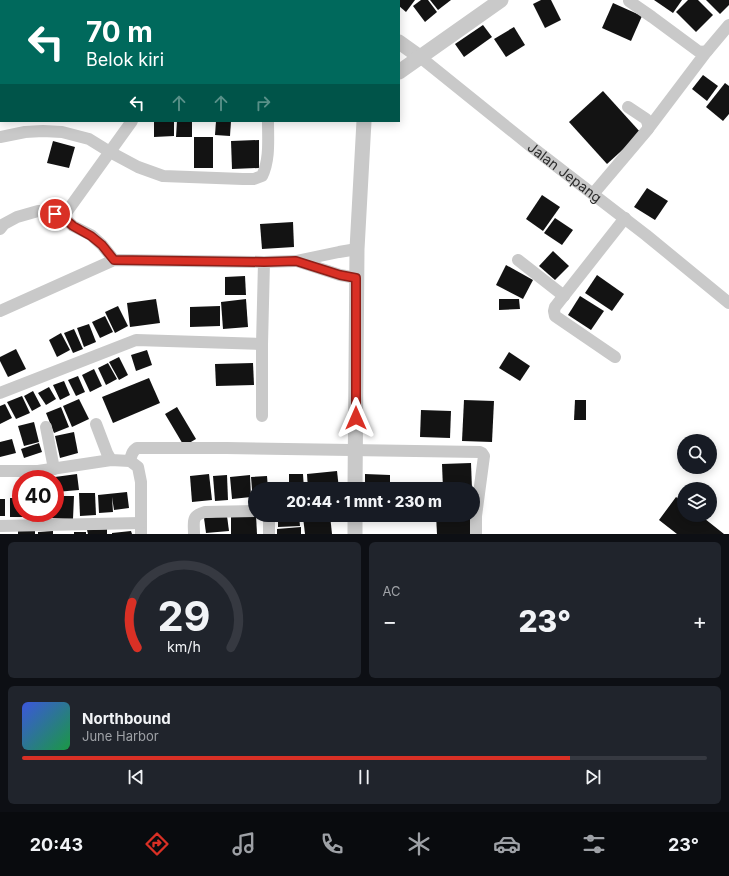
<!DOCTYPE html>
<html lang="id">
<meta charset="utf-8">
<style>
:root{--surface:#171b24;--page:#20242c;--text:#f1f3f6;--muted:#9ea1a6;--line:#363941;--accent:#d93025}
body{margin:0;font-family:Inter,sans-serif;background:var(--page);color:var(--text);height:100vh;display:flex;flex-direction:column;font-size:15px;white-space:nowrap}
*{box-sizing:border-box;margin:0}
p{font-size:13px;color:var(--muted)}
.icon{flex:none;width:22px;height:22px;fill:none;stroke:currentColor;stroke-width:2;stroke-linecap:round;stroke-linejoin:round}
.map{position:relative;height:534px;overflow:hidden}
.sheet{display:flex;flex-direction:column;gap:8px;padding:8px;background:#0d0f14;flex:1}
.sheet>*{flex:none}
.top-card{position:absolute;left:0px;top:0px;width:400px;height:122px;box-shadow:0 2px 10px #0003;background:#00695c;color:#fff;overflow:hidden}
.fabs{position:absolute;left:677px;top:434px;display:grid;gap:8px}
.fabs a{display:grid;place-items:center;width:40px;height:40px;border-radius:50%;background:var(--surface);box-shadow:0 2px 10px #0003;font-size:20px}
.speed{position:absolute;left:12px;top:470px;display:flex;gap:8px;font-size:20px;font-weight:700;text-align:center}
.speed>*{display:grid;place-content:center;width:52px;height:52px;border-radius:50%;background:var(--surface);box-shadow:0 2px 10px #0003;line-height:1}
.speed .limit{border:6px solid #d22;background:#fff;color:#111}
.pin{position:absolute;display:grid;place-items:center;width:34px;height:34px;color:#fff;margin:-17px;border:2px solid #fff;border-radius:50%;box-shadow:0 1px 4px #0007}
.me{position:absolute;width:44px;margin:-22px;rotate:0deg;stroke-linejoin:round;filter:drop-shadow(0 0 3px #0008)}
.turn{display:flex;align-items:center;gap:14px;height:84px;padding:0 20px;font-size:18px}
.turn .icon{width:52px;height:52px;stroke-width:2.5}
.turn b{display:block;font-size:28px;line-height:34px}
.lanes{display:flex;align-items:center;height:38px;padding:0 20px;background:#0003;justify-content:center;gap:20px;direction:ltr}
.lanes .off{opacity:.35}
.big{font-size:30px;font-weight:800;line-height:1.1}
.sheet .tile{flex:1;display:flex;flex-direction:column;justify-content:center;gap:6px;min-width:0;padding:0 14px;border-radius:6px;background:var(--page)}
.sheet .dial{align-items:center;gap:0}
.dial svg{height:104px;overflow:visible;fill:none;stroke:var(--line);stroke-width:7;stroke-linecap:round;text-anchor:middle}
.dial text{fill:var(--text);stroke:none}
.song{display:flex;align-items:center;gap:12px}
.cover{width:48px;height:48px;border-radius:6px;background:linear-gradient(135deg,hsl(230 70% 55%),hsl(140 70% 35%))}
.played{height:4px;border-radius:2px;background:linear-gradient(90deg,var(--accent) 80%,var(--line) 80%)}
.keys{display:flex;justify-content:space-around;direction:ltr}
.heat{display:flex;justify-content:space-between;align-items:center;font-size:22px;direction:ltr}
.sheet .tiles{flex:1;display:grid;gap:8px;grid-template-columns:1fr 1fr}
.tile:last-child{grid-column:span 2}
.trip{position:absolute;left:248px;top:482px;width:232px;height:40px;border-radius:20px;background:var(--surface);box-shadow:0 2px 10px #0003;font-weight:800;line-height:40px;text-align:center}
.tab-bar{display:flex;height:64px;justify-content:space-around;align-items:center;background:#090b0e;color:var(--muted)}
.tab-bar .icon{width:28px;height:28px}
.tab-bar .on{color:var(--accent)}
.tab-bar b{font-size:18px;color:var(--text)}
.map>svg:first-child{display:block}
.building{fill:#131313}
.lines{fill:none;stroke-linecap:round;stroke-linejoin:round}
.path{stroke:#c9c9c9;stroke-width:2.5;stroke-dasharray:2 2;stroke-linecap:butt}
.minor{stroke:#c9c9c9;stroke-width:12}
.tertiary{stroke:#c9c9c9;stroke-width:15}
.route-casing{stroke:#8d1f18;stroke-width:10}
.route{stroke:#d93025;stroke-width:7}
.labels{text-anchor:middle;stroke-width:4;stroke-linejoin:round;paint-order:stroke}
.street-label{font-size:14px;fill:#2c2c2c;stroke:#fff}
</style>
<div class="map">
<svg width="729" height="534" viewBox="0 0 729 534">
<rect width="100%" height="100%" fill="#fff"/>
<g class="building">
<path d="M399,0H415L406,12L399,6Z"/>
<path d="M421,0H428L437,12L425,22L413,6Z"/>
<path d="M430,0H451L438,10Z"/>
<path d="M541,0H551L561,20L545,28L533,4Z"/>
<path d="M654,0H682L673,13Z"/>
<path d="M688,0H698L713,15L696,32L676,12Z"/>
<path d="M706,0H729V5L720,14Z"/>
<path d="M613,3L642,16L631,41L602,28Z"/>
<path d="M483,25L492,37L464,57L455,44Z"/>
<path d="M514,27L525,45L506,57L494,39Z"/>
<path d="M703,75L718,86L707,101L692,89Z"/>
<path d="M725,83L729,86V114L723,121L706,107Z"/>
<path d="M603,91L641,133L607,164L569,122Z"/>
<path d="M154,121H174V136L154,137Z"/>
<path d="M177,121H192V137H176Z"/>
<path d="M216,121H231L230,136L215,135Z"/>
<rect x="194" y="137" width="19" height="31"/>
<path d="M259,140V168L232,169L231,141Z"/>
<path d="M53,141L75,147L69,168L47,163Z"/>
<path d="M647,188L668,201L655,220L634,207Z"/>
<path d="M542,195L560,207L543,231L526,219Z"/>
<path d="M555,218L573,230L562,245L544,233Z"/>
<path d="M293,222L294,247L262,249L260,224Z"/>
<path d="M553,251L569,266L555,280L539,266Z"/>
<path d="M506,265L533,280L523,299L496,285Z"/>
<path d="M597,275L624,294L612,311L585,293Z"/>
<path d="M245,276L246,295H225V277Z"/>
<path d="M580,296L604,311L591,330L568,315Z"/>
<path d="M156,299L160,323L130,327L127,303Z"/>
<path d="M246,299L248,327L223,329L221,302Z"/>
<path d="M499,299H519L520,309L499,310Z"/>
<path d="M118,306L128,326L115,333L105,312Z"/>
<path d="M220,306V326L190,327V307Z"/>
<path d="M105,316L113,332L100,338L92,322Z"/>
<path d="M89,324L96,342L84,347L77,328Z"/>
<path d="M74,329L83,349L73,353L64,333Z"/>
<path d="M61,333L70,350L57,357L49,340Z"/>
<path d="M16,349L26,369L8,377L0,361V357Z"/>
<path d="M147,350L152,365L136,371L131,355Z"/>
<path d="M509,352L530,366L520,381L499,368Z"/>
<path d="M119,357L128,375L119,380L109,362Z"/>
<path d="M108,363L117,379L106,385L98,368Z"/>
<path d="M253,363L254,385L216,386L215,364Z"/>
<path d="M94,369L102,386L90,392L82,375Z"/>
<path d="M78,376L85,392L76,396L68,380Z"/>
<path d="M149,378L160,403L113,423L102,397Z"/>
<path d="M64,381L70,395L60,400L53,385Z"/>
<path d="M49,387L56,399L46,405L38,393Z"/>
<path d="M33,391L41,406L32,411L24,396Z"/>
<path d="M22,396L30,413L16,419L7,402Z"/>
<path d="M79,399L89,419L72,427L63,406Z"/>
<path d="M464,400L494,401L492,442L462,441Z"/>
<path d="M575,400H586V420H574Z"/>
<path d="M5,404L12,418L0,424V406Z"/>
<path d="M61,407L69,427L54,433L46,413Z"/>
<path d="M177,407L196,439L184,446L165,414Z"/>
<path d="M421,410L451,411L450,438L420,437Z"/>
<path d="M34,422L39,442L24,446L18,426Z"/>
<path d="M74,432L78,453L60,458L55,436Z"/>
<path d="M12,439L16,453L0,457V442Z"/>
<path d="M39,443L42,452L24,458L21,449Z"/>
<path d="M471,463L472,489H443L442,464Z"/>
<path d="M337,471L339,489H308L307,474Z"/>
<path d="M77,474L79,490L56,492L55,477Z"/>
<path d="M209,474L212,500L192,502L190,476Z"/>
<path d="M289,474H303L304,489H289Z"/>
<path d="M365,474L390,475V489H365Z"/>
<path d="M227,475L228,500L215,501L213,476Z"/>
<path d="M250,475L251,497L232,499L230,477Z"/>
<path d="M267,476L268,489H255V502H253L251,477Z"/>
<path d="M127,492L129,508L114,510L112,497L113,512L99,513L98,495Z"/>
<path d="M79,493H95L96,515L80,516Z"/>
<path d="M55,496H74L73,519L49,518L50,513H55Z"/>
<path d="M676,497L684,503V515H700L724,534H677L659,520Z"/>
<path d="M10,498H21V513H26V517H10Z"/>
<rect x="0" y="499" width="5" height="17"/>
<rect x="28" y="513" width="13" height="2"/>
<path d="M231,514L256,515L257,534H231Z"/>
<path d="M324,515H330L332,534H305L303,517Z"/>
<path d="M436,515H470L471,534H437Z"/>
<path d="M227,516L229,531L206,533L204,518Z"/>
<path d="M299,516L300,526L278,527V517Z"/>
<path d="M301,527V534H277V529Z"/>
<path d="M107,529V534H88L87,530Z"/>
<rect x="18" y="531" width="17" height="3"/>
<path d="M53,531V534H38V532Z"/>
<path d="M131,531L132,534H112V533Z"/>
<rect x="74" y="532" width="12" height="2"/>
</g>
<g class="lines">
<path class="path" d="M0,57L1,56"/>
<g class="minor">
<path d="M383,1L384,0"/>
<path d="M629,1L652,17L698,51L702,52L707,51L729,25"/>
<path id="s1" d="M420,57L533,148L646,235L729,303"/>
<path d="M648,129L707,51"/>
<path d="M0,137L25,132L43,131L62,132L89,139L110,152L138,167L163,176L243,179H254L262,176C270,160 268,139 268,121"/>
<path d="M593,194L648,129V124L646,119L628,107"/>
<path d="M63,217L132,121"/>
<path d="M0,229L4,224L17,217L38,211L55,214L63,217L73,226L91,235L102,245L114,260"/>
<path d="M518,260L564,296"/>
<path d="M297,261L340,275L357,278"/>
<path d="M0,311L114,260L264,262L296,261L339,252L357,249"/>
<path d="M615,357L574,329L555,316L554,311L555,307L625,218"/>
<path d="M0,393L136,340L262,344"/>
<path d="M262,416V344L264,262"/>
<path d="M96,424L107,453L111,460"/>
<path d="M46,427L54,469"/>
<path d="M130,461C131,456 132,451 137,448H226L415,451L480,452L482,453L484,456L476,516V534"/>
<path d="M0,471H38L111,460L130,461L138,467L141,482V534"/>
<path d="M0,526L140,523"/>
<path d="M194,534C194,521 191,516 205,512L255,511"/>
<path d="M269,534V515"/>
</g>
<g class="tertiary">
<path d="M344,0L345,1"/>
<path d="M399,42L420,57"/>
<path d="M399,72L501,0"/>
<path d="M355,489L357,249L364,121"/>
<path d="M355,534V515"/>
</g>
</g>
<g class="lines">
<defs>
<path id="route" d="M55,214L63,217L73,226L91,236L102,245L114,260L264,262L296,261L340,275L356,278V418"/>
</defs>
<use href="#route" class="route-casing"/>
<use href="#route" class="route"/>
</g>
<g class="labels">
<g class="street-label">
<text dy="5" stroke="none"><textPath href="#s1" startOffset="185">Jalan Jepang</textPath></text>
</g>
</g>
</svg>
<div class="fabs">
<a><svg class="icon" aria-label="search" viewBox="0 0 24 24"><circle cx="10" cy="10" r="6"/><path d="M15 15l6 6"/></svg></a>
<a><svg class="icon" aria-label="layers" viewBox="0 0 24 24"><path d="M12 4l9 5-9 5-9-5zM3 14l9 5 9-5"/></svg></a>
</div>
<div class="speed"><div class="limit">40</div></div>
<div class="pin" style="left:55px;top:214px;background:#d93025"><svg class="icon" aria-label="arrive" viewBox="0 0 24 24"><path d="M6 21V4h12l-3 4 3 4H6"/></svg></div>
<svg class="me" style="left:356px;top:418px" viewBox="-20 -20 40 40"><path d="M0-17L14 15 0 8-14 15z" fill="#d93025" stroke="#fff" stroke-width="4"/></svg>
<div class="trip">20:44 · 1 mnt · 230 m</div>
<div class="top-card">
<div class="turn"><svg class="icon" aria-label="left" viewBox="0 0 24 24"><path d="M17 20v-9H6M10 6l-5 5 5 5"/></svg><div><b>70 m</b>Belok kiri</div></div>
<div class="lanes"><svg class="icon" aria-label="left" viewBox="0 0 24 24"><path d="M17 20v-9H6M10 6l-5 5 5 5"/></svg><svg class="icon off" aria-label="ahead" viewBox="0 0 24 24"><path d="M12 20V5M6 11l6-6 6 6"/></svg><svg class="icon off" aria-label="ahead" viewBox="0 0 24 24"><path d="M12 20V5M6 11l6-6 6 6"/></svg><svg class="icon off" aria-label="right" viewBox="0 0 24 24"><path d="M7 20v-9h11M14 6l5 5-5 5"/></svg></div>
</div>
</div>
<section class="sheet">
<div class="tiles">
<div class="tile dial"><svg viewBox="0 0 100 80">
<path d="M14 69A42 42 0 1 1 86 69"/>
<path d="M14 69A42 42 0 0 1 10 34" stroke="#d93025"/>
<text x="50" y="56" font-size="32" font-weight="700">29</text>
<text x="50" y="72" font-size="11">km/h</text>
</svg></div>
<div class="tile"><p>AC</p>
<div class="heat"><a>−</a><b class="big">23°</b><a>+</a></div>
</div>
<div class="tile">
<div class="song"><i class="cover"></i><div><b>Northbound</b><p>June Harbor</p></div></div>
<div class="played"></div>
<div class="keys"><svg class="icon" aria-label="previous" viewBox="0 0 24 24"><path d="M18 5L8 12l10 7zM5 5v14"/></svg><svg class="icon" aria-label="pause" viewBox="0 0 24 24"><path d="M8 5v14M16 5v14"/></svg><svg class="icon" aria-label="next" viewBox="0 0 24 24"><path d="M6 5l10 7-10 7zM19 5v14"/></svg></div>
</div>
</div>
</section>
<nav class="tab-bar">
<b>20:43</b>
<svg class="icon on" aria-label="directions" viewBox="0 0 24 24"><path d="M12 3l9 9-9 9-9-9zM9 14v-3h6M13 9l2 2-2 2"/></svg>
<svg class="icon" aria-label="music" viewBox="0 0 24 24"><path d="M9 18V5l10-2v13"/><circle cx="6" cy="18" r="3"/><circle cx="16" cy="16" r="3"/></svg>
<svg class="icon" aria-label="phone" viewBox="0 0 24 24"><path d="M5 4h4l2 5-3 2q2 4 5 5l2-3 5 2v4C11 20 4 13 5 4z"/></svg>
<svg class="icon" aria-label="climate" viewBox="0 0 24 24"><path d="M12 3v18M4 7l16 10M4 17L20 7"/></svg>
<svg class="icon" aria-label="car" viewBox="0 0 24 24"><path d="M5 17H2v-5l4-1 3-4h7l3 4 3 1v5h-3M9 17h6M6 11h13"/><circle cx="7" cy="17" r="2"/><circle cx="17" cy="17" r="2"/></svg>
<svg class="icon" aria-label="filters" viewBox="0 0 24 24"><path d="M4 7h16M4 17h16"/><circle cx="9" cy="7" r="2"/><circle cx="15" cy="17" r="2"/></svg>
<b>23°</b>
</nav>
